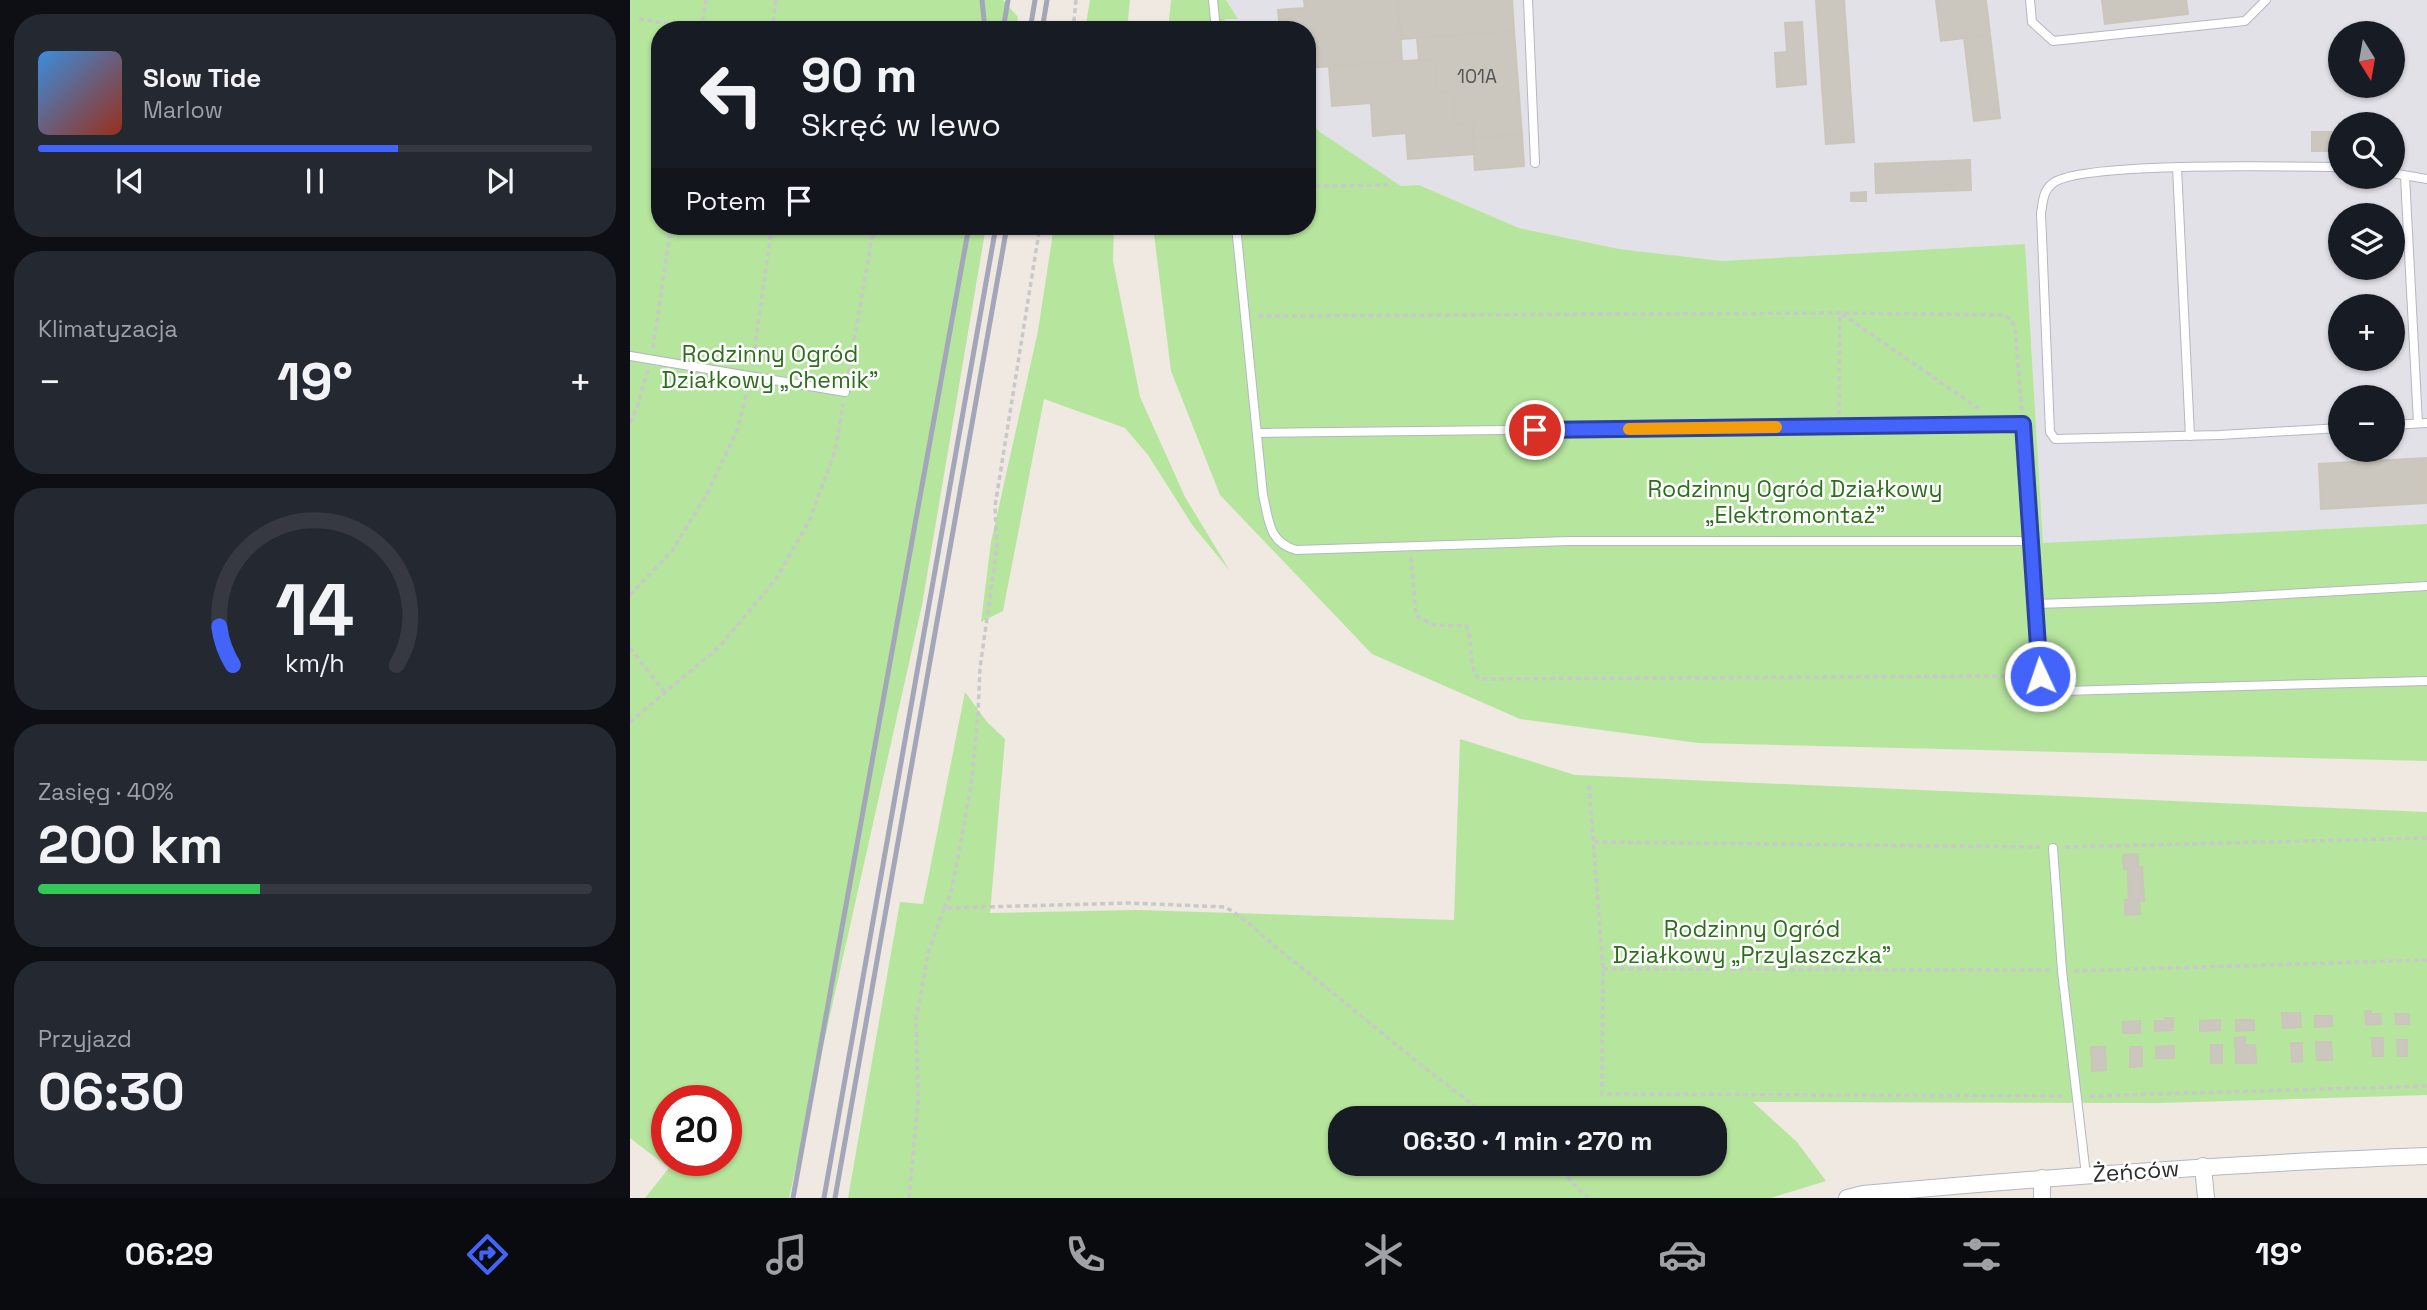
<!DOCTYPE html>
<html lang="pl">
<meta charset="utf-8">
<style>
:root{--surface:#171b24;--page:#242831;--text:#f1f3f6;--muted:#9ea1a6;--line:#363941;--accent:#4264fb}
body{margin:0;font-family:"Space Grotesk",sans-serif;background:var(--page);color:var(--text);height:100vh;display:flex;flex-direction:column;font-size:26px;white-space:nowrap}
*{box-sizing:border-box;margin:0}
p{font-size:23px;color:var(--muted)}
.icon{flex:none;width:38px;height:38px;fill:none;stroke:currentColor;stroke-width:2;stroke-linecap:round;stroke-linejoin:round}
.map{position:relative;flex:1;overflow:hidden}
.details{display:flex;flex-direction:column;gap:14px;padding:14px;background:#0d0f14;width:630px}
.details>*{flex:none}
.hud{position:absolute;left:21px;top:21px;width:665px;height:214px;border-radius:28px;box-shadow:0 2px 5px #0004;background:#171b24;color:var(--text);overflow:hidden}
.needle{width:46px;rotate:169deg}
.tools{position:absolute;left:1698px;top:21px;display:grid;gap:14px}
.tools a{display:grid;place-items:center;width:77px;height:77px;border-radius:50%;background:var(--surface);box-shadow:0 2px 5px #0004;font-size:35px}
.speed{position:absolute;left:21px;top:1085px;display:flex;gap:14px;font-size:35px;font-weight:700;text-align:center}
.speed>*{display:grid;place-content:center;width:91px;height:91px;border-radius:50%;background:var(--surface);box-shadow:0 2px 5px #0004;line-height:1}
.speed .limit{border:10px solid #d22;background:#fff;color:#111}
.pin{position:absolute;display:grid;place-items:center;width:60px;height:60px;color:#fff;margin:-30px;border:4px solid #fff;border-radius:50%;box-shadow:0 2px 7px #0007}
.me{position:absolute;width:77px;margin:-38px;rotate:357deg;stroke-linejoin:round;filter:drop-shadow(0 0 5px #0008)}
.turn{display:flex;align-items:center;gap:24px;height:147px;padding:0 35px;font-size:32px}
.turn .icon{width:91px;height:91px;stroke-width:2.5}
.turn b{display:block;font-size:49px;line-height:60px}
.then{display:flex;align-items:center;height:66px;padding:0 35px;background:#0003;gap:14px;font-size:26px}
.big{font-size:52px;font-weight:800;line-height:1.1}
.details .widget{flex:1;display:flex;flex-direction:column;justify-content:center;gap:10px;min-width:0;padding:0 24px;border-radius:28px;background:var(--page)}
.details .dial{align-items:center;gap:0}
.dial svg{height:182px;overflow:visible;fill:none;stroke:var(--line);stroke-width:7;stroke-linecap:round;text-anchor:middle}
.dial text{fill:var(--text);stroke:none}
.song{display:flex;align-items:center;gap:21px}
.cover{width:84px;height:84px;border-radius:10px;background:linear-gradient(135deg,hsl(210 70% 55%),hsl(10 70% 35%))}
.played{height:7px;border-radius:4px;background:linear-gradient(90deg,var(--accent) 65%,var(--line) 65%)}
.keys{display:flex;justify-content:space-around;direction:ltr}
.heat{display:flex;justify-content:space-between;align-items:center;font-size:38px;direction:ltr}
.charge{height:10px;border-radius:5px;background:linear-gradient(90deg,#34c759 40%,var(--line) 0)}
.trip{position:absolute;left:698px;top:1106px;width:399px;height:70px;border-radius:28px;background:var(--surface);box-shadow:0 2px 5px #0004;font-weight:800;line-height:70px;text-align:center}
.tabs{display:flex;height:112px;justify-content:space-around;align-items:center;background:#090b0e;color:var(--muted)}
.tabs .icon{width:49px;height:49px}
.tabs .selected{color:var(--accent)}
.tabs b{font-size:32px;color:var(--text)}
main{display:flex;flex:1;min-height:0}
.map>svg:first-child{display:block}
.industrial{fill:#e3e1e8;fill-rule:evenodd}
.green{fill:#b6e59e;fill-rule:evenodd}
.building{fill:#cbc7bf;stroke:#cbc5ba;stroke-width:2}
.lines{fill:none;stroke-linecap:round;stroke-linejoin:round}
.service-casing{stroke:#b4b7c1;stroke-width:10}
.minor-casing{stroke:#b4b7c1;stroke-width:18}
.path{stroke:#c9c9c9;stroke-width:3.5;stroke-dasharray:5 3.5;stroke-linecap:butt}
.service{stroke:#fff;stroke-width:8}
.minor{stroke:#fff;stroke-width:16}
.rail{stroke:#a3a6b8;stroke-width:5}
.route-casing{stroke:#2b41a3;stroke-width:18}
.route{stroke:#4264fb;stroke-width:12}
.slow{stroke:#f59e0b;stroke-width:12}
.labels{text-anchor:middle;stroke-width:5;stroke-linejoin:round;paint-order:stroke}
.number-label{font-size:19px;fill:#555452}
.park-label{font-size:23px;fill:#2c6e1b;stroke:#fff}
.street-label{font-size:23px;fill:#2e2e2e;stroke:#fff}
</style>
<main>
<section class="details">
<div class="widget">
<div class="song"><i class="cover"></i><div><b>Slow Tide</b><p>Marlow</p></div></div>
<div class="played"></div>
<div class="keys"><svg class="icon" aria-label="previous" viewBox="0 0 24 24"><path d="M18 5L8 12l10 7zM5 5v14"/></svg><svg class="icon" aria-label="pause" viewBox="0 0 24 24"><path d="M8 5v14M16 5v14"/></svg><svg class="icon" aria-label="next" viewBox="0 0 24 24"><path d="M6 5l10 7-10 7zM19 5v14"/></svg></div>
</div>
<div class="widget"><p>Klimatyzacja</p>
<div class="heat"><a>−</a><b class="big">19°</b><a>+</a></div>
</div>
<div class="widget dial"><svg viewBox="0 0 100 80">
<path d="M14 69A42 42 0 1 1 86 69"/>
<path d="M14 69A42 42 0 0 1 8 52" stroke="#4264fb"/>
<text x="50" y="56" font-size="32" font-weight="700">14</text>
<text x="50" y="72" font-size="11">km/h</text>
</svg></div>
<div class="widget"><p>Zasięg · 40%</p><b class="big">200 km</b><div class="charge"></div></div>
<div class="widget"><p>Przyjazd</p><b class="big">06:30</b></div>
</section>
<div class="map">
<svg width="1797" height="1198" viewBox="0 0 1797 1198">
<rect width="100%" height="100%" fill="#efe9e1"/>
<path class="industrial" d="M597,0H1797V524L1413,544L1395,244L1092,261L989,249L889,228L790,185L771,186L690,132L677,119V30H601L593,19L607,18ZM1710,33H1762V86H1710ZM1710,124H1762V177H1710ZM1710,215H1762V268H1710ZM1710,306H1762V359H1710ZM1710,397H1762V450H1710Z"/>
<g class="green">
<path d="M0,0H373L388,17L386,30H30V226H356L292,605L159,1198H15L39,1168L0,1138ZM37,1101H96V1160H37Z"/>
<path d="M460,0H500L497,30H455Z"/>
<path d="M541,0H596L608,19H594L601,30H538Z"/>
<path d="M677,119L690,132L771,186L789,185L889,228L989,249L1092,261L1395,244L1413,543L1797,524V761L1068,743L890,719L742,654L590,495L541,371L523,226H677Z"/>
<path d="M424,226H484L483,261L510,397L555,497L600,571L563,526L518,455L495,428L414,399L373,611L351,622L361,542L408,331Z"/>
<path d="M335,692L357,722L375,739L360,913L507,910L824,920L830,739L945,775L1797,812V1095L1528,1103L1123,1102L1167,1142L1196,1181L1141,1198H218L270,902L293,904ZM710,1118H1085V1164H710Z"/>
</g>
<g class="building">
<path d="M674,0H768L772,61L677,68V30H650L648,10L675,8Z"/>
<path d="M768,0H882L884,31L772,39Z"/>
<path d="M1186,0H1214L1224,142L1196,144Z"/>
<path d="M1306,0H1356L1360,35L1311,41Z"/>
<path d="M1472,0H1556L1558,14L1475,24Z"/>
<path d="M1172,22L1176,84L1147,87L1145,53L1157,52L1155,23Z"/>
<path d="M884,31L892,135L843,138L842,122L826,124L823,92L807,93L805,59L789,61L787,38Z"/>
<path d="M1360,35L1370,118L1344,121L1334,38Z"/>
<path d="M805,59L807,93L823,92L826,124L842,122L844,154L778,159L776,133L743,136L741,103L702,106L699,66Z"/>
<path d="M1682,132H1706L1707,151H1682Z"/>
<path d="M892,135L894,166L845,170L843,138Z"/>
<path d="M1340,160L1341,190L1246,193L1245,164Z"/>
<path d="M1236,192V201H1221V193Z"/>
<path d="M1797,458V503L1691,509L1689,464Z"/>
<path d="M1508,854V867H1512L1514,901H1509L1510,914L1495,915V900H1499L1498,869H1494L1493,855Z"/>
<path d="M1735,1011H1741V1014H1750L1751,1024L1736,1025Z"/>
<path d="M1652,1013H1670L1671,1027L1653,1028Z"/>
<path d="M1765,1014H1779V1024H1766Z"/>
<path d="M1685,1016H1702V1026L1685,1027Z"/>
<path d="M1535,1018H1543V1030L1525,1031V1021H1535Z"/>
<path d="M1590,1020V1030L1570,1031V1021Z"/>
<path d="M1606,1020H1624V1030L1606,1031Z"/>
<path d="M1510,1021V1033H1493V1022Z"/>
<path d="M1615,1037V1045H1625L1626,1063H1606L1605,1038Z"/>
<path d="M1742,1038H1753V1056H1743Z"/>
<path d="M1767,1040H1777V1056H1768Z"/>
<path d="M1686,1042H1701L1702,1060H1687Z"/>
<path d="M1661,1043H1672V1061L1662,1062Z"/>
<rect x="1581" y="1045" width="11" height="18"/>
<path d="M1544,1046V1058H1526V1047Z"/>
<path d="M1461,1047H1475L1476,1070L1462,1071Z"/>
<path d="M1500,1047H1512V1066L1500,1067Z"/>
</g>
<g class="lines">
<defs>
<g id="service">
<path d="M583,0L586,30"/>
<path d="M898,0L905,163"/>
<path d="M1400,0L1402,22L1423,41L1615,21L1636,0"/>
<path d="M1547,167L1560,436"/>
<path d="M1710,167C1665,167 1447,161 1422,184C1413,191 1413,202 1411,213L1420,432L1425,439L1590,435L1710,428"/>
<path d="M1762,173L1797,179"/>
<path d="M1775,176L1788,423"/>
<path d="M606,226L633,495C639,520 638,542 666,550L939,541H1402"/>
<path d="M0,356L215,392"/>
<path d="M1762,425L1797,423"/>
<path d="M629,433L1393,424L1410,676L1415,687L1432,691L1797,681"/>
<path d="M1406,604L1587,598L1797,586"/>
<path d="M1423,848L1432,971L1456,1175"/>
</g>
<g id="minor">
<path d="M1573,1166L1576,1198"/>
<path d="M1412,1178V1198"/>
<path d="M1217,1198L1233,1194C1421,1177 1608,1163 1797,1156"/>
</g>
</defs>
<use href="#service" class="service-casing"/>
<use href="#minor" class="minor-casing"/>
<g class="path">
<path d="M9,19L78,30"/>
<path d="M71,29L76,0"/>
<path d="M142,30L146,0"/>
<path d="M443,30L446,0"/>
<path d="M677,186L759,185"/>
<path d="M1212,314L1352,411"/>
<path d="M628,316L1210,313L1374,315L1381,319L1385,328L1392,414"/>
<path d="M23,348L41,226"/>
<path d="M122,366L142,226"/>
<path d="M217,382L244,226"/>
<path d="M1209,415L1210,313"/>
<path d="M0,423L7,407L18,369"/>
<path d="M781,557L786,616L804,625L836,626C845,642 836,665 849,679L1397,676"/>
<path d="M0,595L42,551L77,494L108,428L118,387"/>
<path d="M0,648L35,693"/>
<path d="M0,722L89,647L146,579L180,519L205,451L213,404"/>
<path d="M959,785L973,969L972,1094L1435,1096"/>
<path d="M964,842L1410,847"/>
<path d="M1435,847L1797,838"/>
<path d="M314,908L321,893L341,787L348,713L350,668L367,547L365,506L410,226"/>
<path d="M973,969L1422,970"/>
<path d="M1444,971L1797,960"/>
<path d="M1460,1096L1797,1086"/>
<path d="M926,1164L948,1189L959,1198"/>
<path d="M279,1198L288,1101L286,1019L299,950L314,908L500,903L595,907C617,919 635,939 654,954C724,1008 790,1068 862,1118"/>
</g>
<use href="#service" class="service"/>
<use href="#minor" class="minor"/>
<g class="rail">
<path d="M352,0L355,30"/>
<path d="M373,30L378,0"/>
<path d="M400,30L405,0"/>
<path d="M412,30L417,0"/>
<path d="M163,1198L339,226"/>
<path d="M194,1198L366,226"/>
<path d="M205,1198L377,226"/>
</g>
</g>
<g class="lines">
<defs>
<path id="route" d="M905,430L1393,424L1410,676"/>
</defs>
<use href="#route" class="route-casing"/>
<use href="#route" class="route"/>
<path class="slow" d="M999,429L1146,427"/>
</g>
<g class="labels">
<g class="number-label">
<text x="847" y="83">101A</text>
</g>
<g class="park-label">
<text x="140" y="362">Rodzinny Ogród<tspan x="140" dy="26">Działkowy „Chemik”</tspan></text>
<text x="1165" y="497">Rodzinny Ogród Działkowy<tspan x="1165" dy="26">„Elektromontaż”</tspan></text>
<text x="1122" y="937">Rodzinny Ogród<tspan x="1122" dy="26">Działkowy „Przylaszczka”</tspan></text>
</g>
<g class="street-label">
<text transform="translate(1506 1171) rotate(-4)" y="8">Żeńców</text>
</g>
</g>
</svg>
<div class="tools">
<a><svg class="needle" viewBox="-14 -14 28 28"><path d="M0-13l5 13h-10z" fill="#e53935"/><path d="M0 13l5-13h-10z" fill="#9ea1a6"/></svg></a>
<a><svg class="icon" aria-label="search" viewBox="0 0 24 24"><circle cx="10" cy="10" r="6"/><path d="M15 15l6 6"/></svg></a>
<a><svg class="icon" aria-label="layers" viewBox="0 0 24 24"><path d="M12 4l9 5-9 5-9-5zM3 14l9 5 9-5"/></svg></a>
<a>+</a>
<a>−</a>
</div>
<div class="speed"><div class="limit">20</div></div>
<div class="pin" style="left:905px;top:430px;background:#d93025"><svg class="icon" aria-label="arrive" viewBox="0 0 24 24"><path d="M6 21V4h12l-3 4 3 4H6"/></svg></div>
<svg class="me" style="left:1410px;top:676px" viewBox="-20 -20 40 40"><circle r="17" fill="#4264fb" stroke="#fff" stroke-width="3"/><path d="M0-11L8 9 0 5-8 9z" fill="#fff"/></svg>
<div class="trip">06:30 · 1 min · 270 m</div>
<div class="hud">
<div class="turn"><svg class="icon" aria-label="left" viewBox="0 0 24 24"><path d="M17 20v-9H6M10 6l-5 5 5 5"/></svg><div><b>90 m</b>Skręć w lewo</div></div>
<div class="then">Potem<svg class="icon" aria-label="arrive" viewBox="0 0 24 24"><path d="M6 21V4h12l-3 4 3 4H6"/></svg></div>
</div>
</div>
</main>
<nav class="tabs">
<b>06:29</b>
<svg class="icon selected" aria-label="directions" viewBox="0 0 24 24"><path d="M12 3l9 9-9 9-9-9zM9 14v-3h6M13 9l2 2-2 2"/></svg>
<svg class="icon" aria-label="music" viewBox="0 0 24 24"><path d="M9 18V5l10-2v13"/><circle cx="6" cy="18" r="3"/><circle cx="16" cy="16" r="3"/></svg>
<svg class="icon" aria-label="phone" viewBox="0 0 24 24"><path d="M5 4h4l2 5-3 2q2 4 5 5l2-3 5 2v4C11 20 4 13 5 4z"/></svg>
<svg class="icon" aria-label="climate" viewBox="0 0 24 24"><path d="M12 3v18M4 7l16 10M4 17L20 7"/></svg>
<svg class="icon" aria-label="car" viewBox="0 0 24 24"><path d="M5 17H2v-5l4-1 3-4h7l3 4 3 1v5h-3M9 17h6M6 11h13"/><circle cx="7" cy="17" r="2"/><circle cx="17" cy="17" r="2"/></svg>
<svg class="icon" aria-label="filters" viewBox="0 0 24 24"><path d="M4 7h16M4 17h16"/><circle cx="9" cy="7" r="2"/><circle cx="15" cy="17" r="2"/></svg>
<b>19°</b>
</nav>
